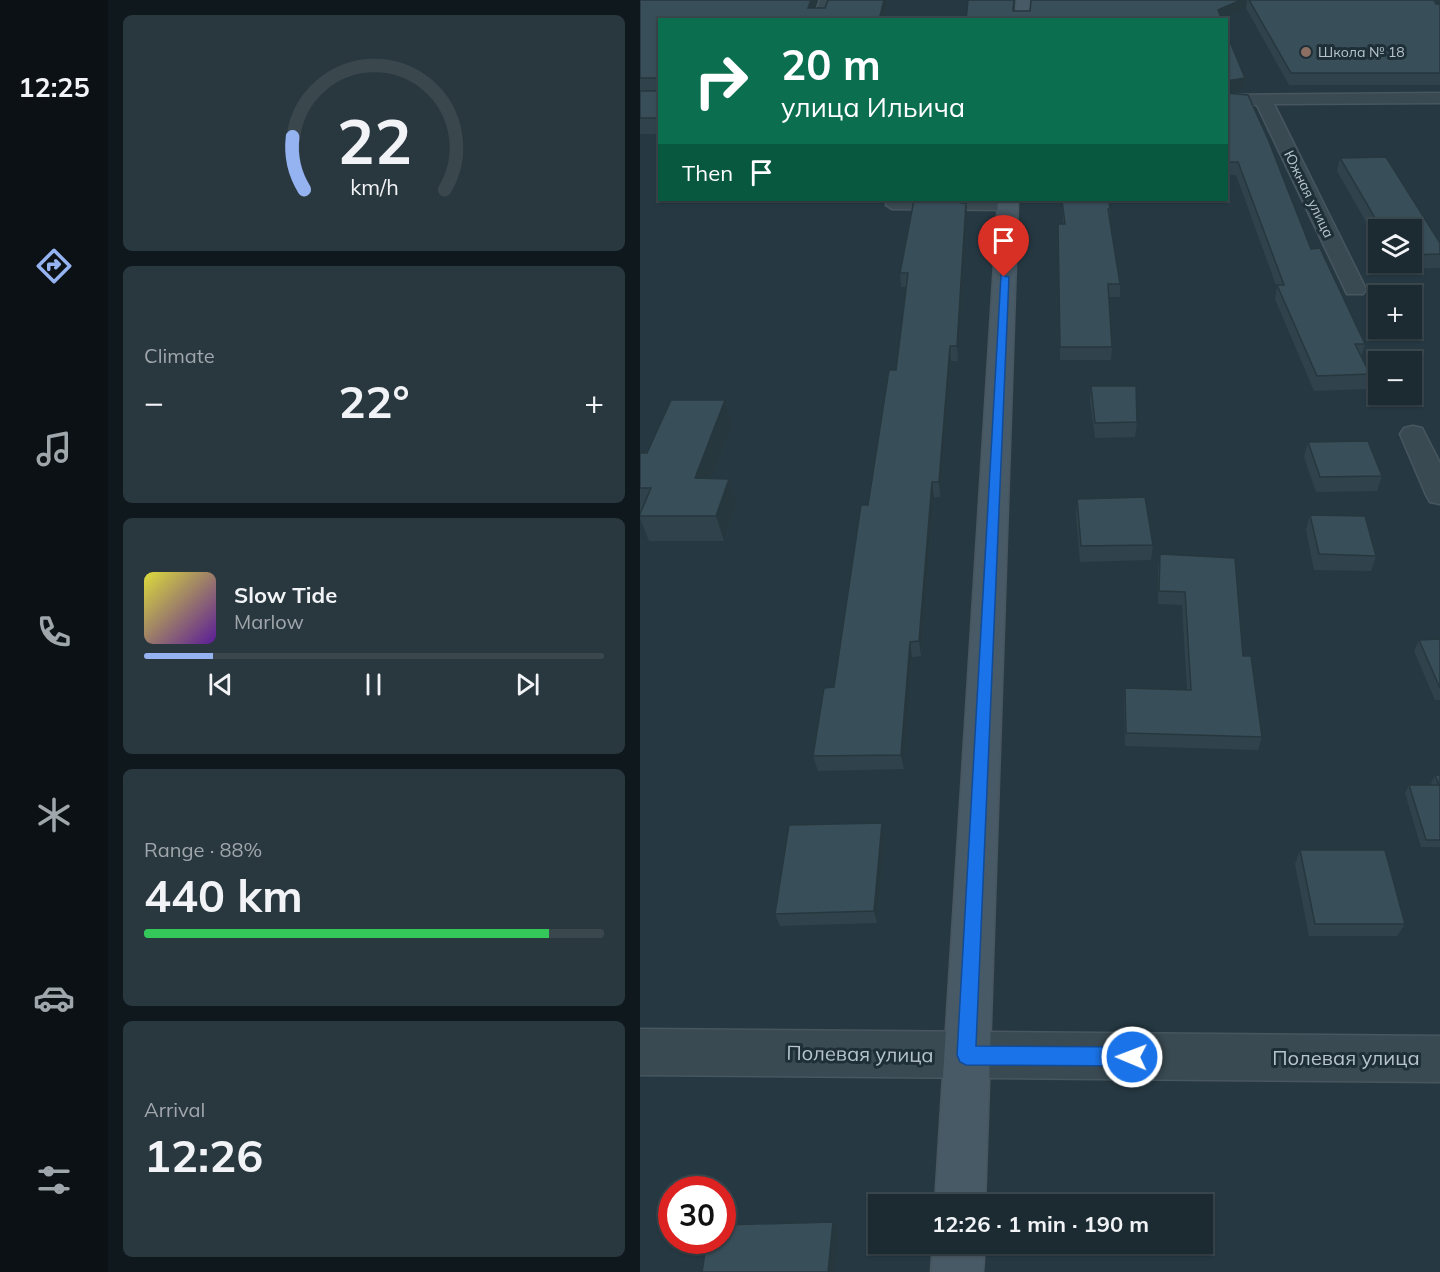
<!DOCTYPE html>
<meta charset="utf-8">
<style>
:root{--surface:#1c2b32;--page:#29373e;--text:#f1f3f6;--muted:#a0a7ac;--line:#3a474d;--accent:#95b2f1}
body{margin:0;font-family:Mulish,sans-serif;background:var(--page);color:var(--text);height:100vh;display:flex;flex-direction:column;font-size:22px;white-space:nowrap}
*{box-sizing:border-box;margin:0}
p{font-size:20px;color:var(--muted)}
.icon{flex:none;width:33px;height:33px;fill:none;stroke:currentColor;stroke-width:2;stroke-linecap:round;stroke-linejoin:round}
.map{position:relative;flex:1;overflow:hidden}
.side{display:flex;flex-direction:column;gap:15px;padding:15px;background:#0f181c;width:532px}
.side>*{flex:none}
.guide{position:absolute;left:18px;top:18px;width:570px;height:183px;border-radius:0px;box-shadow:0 2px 4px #0004,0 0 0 2px var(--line);background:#0b6e4f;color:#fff;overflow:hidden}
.buttons{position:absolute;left:728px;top:219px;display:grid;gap:12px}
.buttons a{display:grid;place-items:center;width:54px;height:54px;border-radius:0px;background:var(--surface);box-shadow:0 2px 4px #0004,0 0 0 2px var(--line);font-size:30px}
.speed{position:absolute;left:18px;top:1176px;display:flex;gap:12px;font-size:30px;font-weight:700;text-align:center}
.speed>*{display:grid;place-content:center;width:78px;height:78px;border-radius:50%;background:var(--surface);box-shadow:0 2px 4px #0004,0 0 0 2px var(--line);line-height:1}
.speed .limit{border:9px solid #d22;background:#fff;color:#111}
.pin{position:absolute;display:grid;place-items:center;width:51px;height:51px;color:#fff;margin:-62px -26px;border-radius:50% 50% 50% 0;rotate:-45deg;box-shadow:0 0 6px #0007}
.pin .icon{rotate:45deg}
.me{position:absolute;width:66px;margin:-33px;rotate:271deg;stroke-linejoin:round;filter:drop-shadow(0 0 4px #0008)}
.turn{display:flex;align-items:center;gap:21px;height:126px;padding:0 24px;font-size:27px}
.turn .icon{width:78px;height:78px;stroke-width:2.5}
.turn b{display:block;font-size:42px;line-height:51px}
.then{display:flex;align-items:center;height:57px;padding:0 24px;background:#0003;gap:12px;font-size:22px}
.big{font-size:45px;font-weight:700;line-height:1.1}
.side .tile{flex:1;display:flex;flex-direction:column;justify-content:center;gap:9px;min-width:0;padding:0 21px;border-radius:9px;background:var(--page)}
.side .dial{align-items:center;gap:0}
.dial svg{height:156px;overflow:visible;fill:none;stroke:var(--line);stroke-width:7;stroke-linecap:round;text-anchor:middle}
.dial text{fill:var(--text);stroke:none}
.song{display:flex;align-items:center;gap:18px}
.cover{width:72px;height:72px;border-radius:9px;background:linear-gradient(135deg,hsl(60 70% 55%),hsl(270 70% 35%))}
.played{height:6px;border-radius:3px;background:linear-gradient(90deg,var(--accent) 15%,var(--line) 15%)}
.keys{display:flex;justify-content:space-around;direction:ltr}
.heat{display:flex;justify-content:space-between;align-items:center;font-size:33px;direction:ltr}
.charge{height:9px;border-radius:4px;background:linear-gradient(90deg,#34c759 88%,var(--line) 0)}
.trip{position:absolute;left:228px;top:1194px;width:345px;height:60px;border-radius:0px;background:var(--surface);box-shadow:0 2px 4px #0004,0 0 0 2px var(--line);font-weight:700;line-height:60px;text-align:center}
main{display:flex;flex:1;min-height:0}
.tab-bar{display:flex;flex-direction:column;width:108px;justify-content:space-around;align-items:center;background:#0b1114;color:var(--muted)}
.tab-bar .icon{width:42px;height:42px}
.tab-bar .selected{color:var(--accent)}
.tab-bar b{font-size:27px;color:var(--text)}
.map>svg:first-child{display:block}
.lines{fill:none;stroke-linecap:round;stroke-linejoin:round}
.service-casing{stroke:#47565f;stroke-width:3}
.minor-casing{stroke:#47565f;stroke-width:3}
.secondary-casing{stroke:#47565f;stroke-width:3}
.service{fill:#3a4a52;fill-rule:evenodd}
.minor{fill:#3a4a52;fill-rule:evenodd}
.secondary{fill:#485a65;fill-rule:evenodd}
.wall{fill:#30434d}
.shaded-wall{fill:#27373e}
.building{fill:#384e59;stroke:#27373e;stroke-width:1.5}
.route{fill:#1a73e8;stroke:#114b97;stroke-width:1.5}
.education-dot{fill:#8d6e63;stroke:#1f2f38;stroke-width:2}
.labels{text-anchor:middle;stroke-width:6;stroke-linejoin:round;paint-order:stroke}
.far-poi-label{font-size:14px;fill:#b7c4cc;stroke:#1f2f38;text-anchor:start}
.far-street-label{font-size:14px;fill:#b7c4cc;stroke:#1f2f38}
.near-street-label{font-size:20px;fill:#b7c4cc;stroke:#1f2f38}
</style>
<main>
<nav class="tab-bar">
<b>12:25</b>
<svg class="icon selected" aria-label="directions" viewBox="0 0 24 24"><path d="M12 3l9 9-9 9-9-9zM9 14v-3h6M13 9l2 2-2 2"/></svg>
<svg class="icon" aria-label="music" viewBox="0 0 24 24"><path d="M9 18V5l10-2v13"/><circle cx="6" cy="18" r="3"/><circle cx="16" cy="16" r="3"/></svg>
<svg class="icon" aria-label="phone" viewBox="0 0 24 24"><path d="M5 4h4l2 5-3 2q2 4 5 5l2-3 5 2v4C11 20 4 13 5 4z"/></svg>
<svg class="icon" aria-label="climate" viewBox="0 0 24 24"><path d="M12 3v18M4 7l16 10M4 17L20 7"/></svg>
<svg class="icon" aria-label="car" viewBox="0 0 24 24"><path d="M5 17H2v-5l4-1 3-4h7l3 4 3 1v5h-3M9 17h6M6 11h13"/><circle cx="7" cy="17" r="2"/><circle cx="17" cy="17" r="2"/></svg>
<svg class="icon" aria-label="filters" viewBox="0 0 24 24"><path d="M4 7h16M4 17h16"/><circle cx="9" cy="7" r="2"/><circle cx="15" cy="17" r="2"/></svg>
</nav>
<section class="side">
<div class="tile dial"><svg viewBox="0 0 100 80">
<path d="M14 69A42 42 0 1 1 86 69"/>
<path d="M14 69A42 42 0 0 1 8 42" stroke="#95b2f1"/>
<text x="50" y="56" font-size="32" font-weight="700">22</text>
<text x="50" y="72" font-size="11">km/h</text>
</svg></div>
<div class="tile"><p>Climate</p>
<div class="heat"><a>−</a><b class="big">22°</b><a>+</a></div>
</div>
<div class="tile">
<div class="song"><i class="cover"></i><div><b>Slow Tide</b><p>Marlow</p></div></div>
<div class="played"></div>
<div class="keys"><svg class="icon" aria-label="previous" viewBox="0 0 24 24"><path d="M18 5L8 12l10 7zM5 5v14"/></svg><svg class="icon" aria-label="pause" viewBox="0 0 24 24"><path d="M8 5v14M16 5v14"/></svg><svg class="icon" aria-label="next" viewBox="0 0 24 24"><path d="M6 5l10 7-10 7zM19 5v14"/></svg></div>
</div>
<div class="tile"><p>Range · 88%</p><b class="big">440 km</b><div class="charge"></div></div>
<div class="tile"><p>Arrival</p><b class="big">12:26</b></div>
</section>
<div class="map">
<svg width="800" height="1272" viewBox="0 0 800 1272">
<rect width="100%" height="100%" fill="#263943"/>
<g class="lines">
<defs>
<path id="service" d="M247,200L368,202L374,206L368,210L252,209L246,205Z"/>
<g id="minor">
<path d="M180,0H194L186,20H172Z"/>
<path d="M800,93V103L634,104L726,289L723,294H707L617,105H586V95Z"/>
<path d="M773,426L782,428L800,463V504L790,502L786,495L760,434L764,428Z"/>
<path d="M0,1029L800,1036V1082L0,1075Z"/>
</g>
<g id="secondary">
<path d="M377,0H391L389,20H375Z"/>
<path d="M358,200H378L345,1204H295Z"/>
<path d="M293,1244H345L343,1272H291Z"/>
</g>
</defs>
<use href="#service" class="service-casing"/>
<use href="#minor" class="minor-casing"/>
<use href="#secondary" class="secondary-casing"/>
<use href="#service" class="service"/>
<use href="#minor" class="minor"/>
<use href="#secondary" class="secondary"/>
</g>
<g class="wall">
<path d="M0,0H178L175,8H185L188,0H248L244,20H20V134H0Z"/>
<path d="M328,0H375L374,11H390L391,0H794L796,4H800V85H649L606,8L581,19L326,20Z"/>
<path d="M586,32L605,78L603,90L587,93L671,249L725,344L721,357L730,374L726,389L674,391L635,299L637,288L596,175H586Z"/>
<path d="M700,158L800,243V268L752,269L749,262H771V230H738V243L697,171Z"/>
<path d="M422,200L470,209V220L480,284V297H468L472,347L471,360H420L418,237L423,224Z"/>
<path d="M322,203L327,217L318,361H311L300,497H294L281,656L272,657L264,769L178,771L173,756L194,687L228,505L256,370L266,287H261L260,273Z"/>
<path d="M451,386L497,422L495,437L455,438L450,401Z"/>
<path d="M92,425L72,479H89L97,503L84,541H9L0,518V453H7Z"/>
<path d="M668,442L742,476L737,491L676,492L664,457Z"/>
<path d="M437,499L513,545L511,560L440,562L436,514Z"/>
<path d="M670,515L736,556L731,571L674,570L666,530Z"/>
<path d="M520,554L603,656L622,737L618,750L485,746L484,701L485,688L547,690L542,605L518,604V568Z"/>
<path d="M800,639V700H795L774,651L779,640Z"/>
<path d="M795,775H800V847H781L765,793L769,785H792L791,783Z"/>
<path d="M242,823L245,837L237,923L140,926L135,914Z"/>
<path d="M660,850L765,924L757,936H669L655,864Z"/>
</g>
<g class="shaded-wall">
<path d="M171,0H178L171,20L168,8Z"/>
<path d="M244,0H248L244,20H239Z"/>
<path d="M601,0H607L606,8L580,20L578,10Z"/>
<path d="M605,78L603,90L586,93V81Z"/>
<path d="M326,203L327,217L318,361L317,346Z"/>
<path d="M310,346L311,361L300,497L299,482Z"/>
<path d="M85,400L92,425L63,503L55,478Z"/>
<path d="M89,479L97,503L84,541L76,516Z"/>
<path d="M292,482L294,497L281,656L279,641Z"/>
<path d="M270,642L272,657L264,769L261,755Z"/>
<path d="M242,823L245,837L237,923L234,911Z"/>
<path d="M193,1222L199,1229L195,1272H188Z"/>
</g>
<g class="building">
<path d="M0,0H171L168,8H185L188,0H244L239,20H20V118H0V91H17L18,78H0Z"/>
<path d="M328,0H374L373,11H390L391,0H601L578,10L582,20H326Z"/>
<path d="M609,0H794L796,4H800V73H651Z"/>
<path d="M586,32L605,78L586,81Z"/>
<path d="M586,93L608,95L628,139L671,249L680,248L725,344H715L730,374L677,376L637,285H644L598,162H586Z"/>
<path d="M746,157L800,243V254L771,255V230H742L700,158Z"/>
<path d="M274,200H321V203H326L317,346H310L299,482H292L279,641L270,642L261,755L173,756L184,688L194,687L221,505H228L249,370H256L268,273H260Z"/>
<path d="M422,200H469L470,209H468L480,284H468L472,347H420L418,224H425Z"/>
<path d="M451,386H496L497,422L455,423Z"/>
<path d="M31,400H85L55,478L89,479L76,516H0V514L11,488H0V453H7Z"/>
<path d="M728,441L742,476L680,477L668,442Z"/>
<path d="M505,497L513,545L441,546L437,499Z"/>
<path d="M670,515L725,516L736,556L679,554Z"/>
<path d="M520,554L595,558L603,656H611L622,737L486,733L485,688L551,690L545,592L519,591Z"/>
<path d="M800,639V688L779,640Z"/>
<path d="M795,775H800V840H786L769,785H799Z"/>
<path d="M242,823L234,911L135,914L149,825Z"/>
<path d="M660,850H745L765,924H675Z"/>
<path d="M193,1222L188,1272H62L67,1240H82V1225Z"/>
</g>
<path class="route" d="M361,275L369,277L336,1046L492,1047L499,1050L502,1057L499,1063L492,1066L326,1065L320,1062L317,1055Z"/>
<circle class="education-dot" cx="666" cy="52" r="6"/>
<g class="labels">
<g class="far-poi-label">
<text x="678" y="57">Школа № 18</text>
</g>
<g class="far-street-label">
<text transform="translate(669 194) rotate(64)" y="5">Южная улица</text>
</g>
<g class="near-street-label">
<text transform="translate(220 1054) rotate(1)" y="7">Полевая улица</text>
<text x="706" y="1065">Полевая улица</text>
</g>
</g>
</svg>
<div class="buttons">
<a><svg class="icon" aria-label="layers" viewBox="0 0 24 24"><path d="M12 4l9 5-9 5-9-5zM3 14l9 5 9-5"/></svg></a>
<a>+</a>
<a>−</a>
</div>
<div class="speed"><div class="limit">30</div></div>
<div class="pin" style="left:364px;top:277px;background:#d93025"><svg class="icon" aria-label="arrive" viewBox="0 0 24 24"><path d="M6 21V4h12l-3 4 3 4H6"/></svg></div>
<svg class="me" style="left:492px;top:1057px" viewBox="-20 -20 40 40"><circle r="17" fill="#1a73e8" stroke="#fff" stroke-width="3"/><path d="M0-11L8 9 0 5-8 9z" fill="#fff"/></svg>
<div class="trip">12:26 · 1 min · 190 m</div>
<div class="guide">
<div class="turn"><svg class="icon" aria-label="right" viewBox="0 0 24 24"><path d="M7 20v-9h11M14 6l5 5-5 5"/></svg><div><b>20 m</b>улица Ильича</div></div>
<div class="then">Then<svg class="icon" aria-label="arrive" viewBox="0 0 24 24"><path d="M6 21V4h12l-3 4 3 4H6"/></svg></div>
</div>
</div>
</main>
